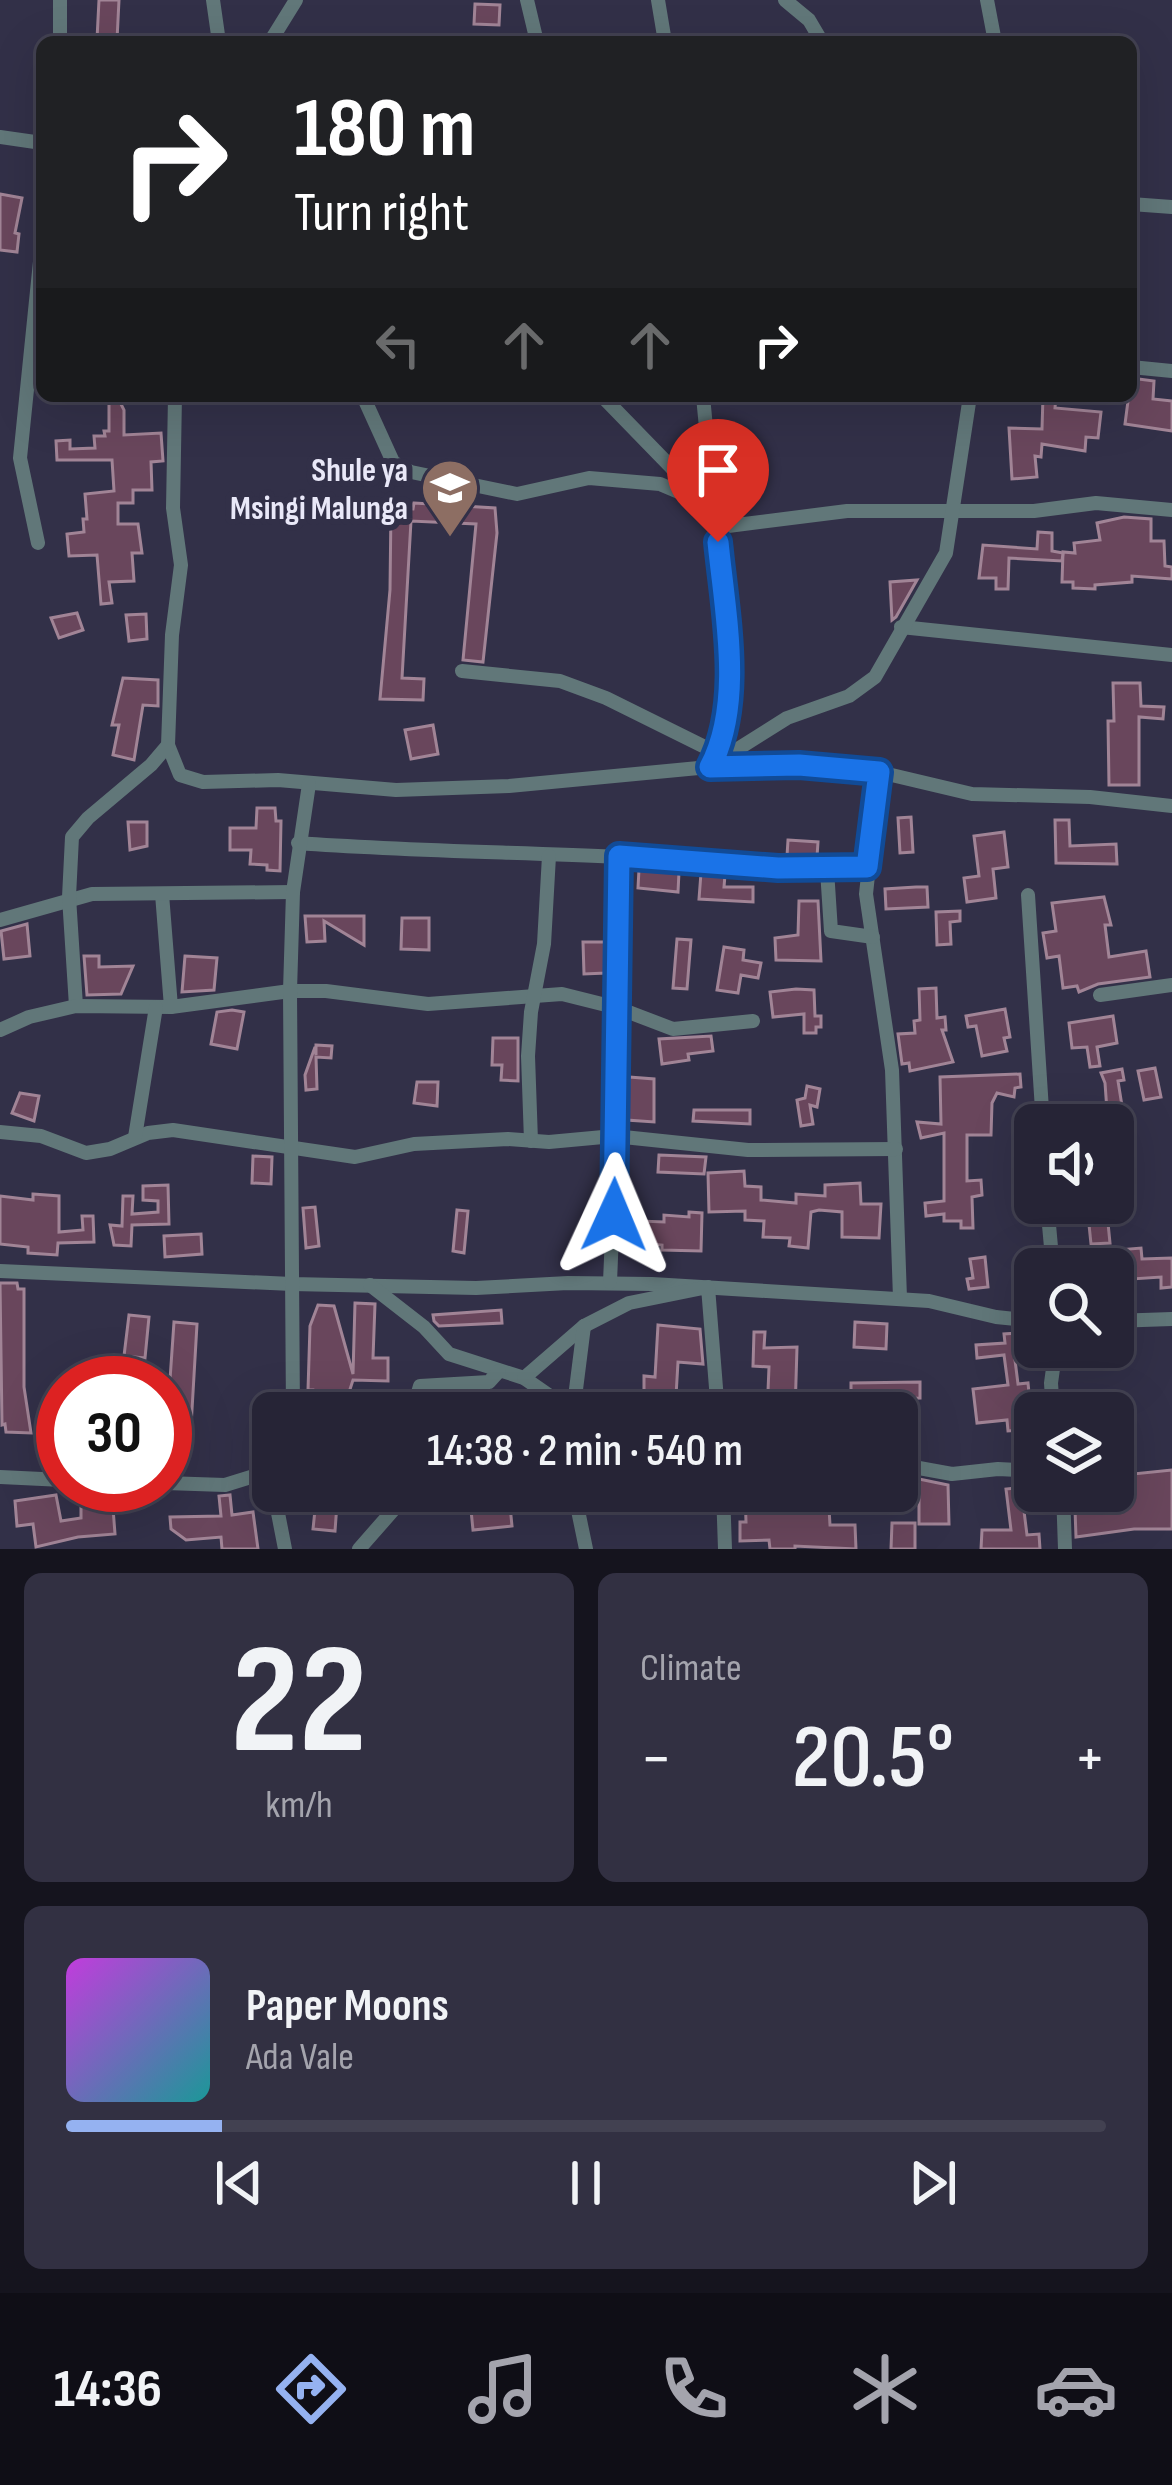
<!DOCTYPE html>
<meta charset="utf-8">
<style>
:root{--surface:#262436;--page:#323042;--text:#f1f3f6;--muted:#a4a4ad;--line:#424151;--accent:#95b2f1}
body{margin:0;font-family:"Sofia Sans Condensed",sans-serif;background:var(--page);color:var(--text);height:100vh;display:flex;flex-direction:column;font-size:45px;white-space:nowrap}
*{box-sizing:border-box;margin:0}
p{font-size:39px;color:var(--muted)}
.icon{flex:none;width:66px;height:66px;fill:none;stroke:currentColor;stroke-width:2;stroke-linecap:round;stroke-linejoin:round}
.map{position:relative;height:1549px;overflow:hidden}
.details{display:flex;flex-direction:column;gap:24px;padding:24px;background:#15141e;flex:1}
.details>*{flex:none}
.top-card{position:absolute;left:36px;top:36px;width:1101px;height:366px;border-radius:18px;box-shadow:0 12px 48px #0002,0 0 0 3px var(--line);background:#202124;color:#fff;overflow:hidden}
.controls{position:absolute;left:1014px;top:1104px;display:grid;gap:24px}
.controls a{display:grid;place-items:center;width:120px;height:120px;border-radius:18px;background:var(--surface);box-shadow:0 12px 48px #0002,0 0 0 3px var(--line);font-size:60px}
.speed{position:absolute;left:36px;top:1356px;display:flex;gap:24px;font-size:60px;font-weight:700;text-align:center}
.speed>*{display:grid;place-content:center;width:156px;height:156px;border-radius:50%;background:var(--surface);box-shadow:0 12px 48px #0002,0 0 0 3px var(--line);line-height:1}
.speed .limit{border:18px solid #d22;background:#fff;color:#111}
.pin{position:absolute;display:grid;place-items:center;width:102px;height:102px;color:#fff;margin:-123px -51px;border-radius:50% 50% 50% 0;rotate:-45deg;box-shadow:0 0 12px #0007}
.pin .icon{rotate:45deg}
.me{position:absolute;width:132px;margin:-66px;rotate:1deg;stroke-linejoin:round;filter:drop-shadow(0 0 9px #0008)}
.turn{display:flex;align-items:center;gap:42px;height:252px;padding:0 60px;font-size:54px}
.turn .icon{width:156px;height:156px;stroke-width:2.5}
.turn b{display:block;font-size:84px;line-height:102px}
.lanes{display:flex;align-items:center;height:114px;padding:0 60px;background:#0003;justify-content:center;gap:60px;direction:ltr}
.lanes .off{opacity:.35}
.big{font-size:90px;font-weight:600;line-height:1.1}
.details .card{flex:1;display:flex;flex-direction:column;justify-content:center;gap:18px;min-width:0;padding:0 42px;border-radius:18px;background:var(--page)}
.details .dial{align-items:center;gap:0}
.dial b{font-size:156px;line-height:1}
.song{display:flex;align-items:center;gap:36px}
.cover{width:144px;height:144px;border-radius:18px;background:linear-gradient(135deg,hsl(290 70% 55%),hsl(180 70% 35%))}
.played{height:12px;border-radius:6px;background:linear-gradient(90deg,var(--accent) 15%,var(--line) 15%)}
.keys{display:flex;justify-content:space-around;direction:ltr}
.heat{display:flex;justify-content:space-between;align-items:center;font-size:66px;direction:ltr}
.details .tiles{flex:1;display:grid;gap:24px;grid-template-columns:1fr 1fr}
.card:last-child{grid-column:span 2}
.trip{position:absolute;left:252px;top:1392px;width:666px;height:120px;border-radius:18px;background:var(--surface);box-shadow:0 12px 48px #0002,0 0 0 3px var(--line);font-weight:600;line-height:120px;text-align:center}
.dock{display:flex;height:192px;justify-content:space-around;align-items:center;background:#0f0e16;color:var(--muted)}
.dock .icon{width:84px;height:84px}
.dock .active{color:var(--accent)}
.dock b{font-size:54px;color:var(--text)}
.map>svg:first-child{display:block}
.building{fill:#69465c;stroke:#a18496;stroke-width:3}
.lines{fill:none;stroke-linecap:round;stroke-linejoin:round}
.minor{stroke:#617779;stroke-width:14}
.route-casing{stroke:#114b97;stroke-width:30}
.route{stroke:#1a73e8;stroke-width:21}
.labels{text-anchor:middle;stroke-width:12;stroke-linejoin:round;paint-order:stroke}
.poi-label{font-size:33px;font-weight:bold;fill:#e9e8f8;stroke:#323048;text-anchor:end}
</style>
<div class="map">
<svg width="1172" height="1549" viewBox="0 0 1172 1549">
<rect width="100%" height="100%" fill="#323048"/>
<g class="building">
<path d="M99,0H119L117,40L97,39Z"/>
<path d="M475,4L500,5L499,25L474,24Z"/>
<path d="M0,194L22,198L15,233L19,234L17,252L0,250Z"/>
<path d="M1131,378L1154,381L1153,399L1172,401V431L1125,424Z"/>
<path d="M109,396H117L124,410V435L161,433L163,461L151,462L152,490H133V503H118V524H138L142,553H132L134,581L109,582L112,603L101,604L97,555L69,556L67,534L84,532L83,519H87L85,494L114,491L112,460H57L56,441L70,440V449L95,448L94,436H105L104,431H109Z"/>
<path d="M1043,396H1056L1055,408L1101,412L1098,438L1086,437L1085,451L1042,444L1041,457L1035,456L1037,477L1012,479L1009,428L1042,429Z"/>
<path d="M414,503L495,508L497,533L483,662L463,660L476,524L411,521L402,678L424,679L423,700L380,699L390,590L391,508L413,509Z"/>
<path d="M1124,517L1151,519V541H1164L1165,566L1172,567V579L1132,576V582L1095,585V589L1073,588V582H1062L1063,552L1075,553L1074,543L1100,540L1097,523Z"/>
<path d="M1038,532L1052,533V551L1063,553L1062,561L1009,558L1008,589H996V578H979L983,545L1037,549Z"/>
<path d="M917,580L896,617L892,620L890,582Z"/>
<path d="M77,613L83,630L59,638L51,618Z"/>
<path d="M146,614L147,639L129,641L126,615Z"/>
<path d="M123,678L158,680V706L143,705L134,760L113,755L119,725H112Z"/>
<path d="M1113,683H1140L1141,706L1164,707L1163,719L1139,717V785H1109L1108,721H1114Z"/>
<path d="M433,725L438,754L411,759L405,730Z"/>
<path d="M257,808H275L276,821H281L280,871L267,870V865L250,864L251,850H230V828H256Z"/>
<path d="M911,817L913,852L900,853L898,818Z"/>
<path d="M1055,820H1069L1070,846L1116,844L1117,864L1056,863Z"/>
<path d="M128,822H147V846L130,850Z"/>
<path d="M1004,832L1008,867L993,869L996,898L967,902L964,878L979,876L974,836Z"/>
<path d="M788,840L818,842L817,857L787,856Z"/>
<path d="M639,869L679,872L678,892L638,888Z"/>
<path d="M701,873L725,875L724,887H753V902L699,899Z"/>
<path d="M916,887H927L928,907L886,909L885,889Z"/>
<path d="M1104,897L1111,925H1105L1109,957L1146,951L1150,977L1098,984L1079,992L1077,986L1063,988L1059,956L1047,958L1043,933L1056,931L1052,903Z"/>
<path d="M799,901H818L821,961L776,960L775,938L798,935Z"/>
<path d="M960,911V921L950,922L951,944L937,945L936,912Z"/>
<path d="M305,916H364V945L324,921L325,941L307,942Z"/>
<path d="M402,918H429V950L401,949Z"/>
<path d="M27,924L30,956L4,959L1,931Z"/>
<path d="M677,939L691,940L687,989L673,988Z"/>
<path d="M583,942H607L606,973L584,974Z"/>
<path d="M724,947L744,950L743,960L761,963L758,978L741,975L738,993L717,990Z"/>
<path d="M84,956H99V967L133,966L121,994L87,995Z"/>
<path d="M185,956L217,958L214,990L182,992Z"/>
<path d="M936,988L937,1018L945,1017L946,1030H942L953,1062L910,1071L909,1063L902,1064L898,1034L915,1033L914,1021L920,1020L919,989Z"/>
<path d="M796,989L814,990L815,1016H821V1027H816V1033H804V1014L773,1017L770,992Z"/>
<path d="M1005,1009L1010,1037L1004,1038L1007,1051L982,1056L976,1026L968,1027L966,1016Z"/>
<path d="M232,1010L244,1012L237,1049L211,1044L217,1012Z"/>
<path d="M1113,1016L1117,1043L1097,1047L1100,1066L1090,1067L1087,1047L1072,1048L1069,1023Z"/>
<path d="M711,1036L713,1051L688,1054L689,1060L662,1064L659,1039Z"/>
<path d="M493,1038H518V1081L501,1080L502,1065H492Z"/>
<path d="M316,1045L332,1046L331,1058L316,1057L317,1089L306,1090L305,1075L315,1047L316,1055Z"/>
<path d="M1155,1068L1161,1097L1144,1100L1138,1071Z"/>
<path d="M1122,1069L1124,1080L1118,1081L1122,1106L1131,1114L1132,1122L1113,1129L1108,1125L1105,1083L1101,1073Z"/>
<path d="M1020,1074L1021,1087L1015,1088L1014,1097L997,1093L992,1103L991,1135H967V1181L981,1180L982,1195L972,1197L973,1228H961V1221H944V1214L926,1216L925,1203L944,1201V1133L921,1138L917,1122L941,1124L940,1077Z"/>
<path d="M629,1077L654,1079V1122L627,1120Z"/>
<path d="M417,1082H438L437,1106L414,1103Z"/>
<path d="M807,1086L820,1089L817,1107L810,1105L813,1124L801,1126L797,1100L805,1098Z"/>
<path d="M20,1093L39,1096L34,1121L12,1113Z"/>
<path d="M694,1110H750V1124L693,1121Z"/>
<path d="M659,1155L706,1157L704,1174L658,1172Z"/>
<path d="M253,1156L272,1157L271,1184L252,1183Z"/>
<path d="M744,1171L745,1186L761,1187V1200L796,1203V1194L825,1196V1185L860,1183L861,1204H881L879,1238L842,1237V1212L819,1210L811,1212L808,1248L789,1246L790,1238L763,1237L764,1221L745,1220V1211L709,1212L708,1173Z"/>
<path d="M168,1185L169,1224L132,1225L131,1246L114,1245L110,1225L122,1226L123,1196H133L132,1214L158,1212V1201L143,1200V1186Z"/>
<path d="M33,1194L59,1196V1232L83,1230L82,1216H93L94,1242L58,1243L57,1255L28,1253V1247L0,1244V1196L33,1200Z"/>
<path d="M315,1207L319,1246L306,1248L303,1208Z"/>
<path d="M457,1210L468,1211L464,1253L453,1251Z"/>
<path d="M689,1212L702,1213L701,1251L662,1250V1245L640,1243L641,1221L664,1222V1215L689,1217Z"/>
<path d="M1107,1213L1110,1243L1091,1244L1088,1215Z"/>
<path d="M201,1234L202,1254L165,1257L164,1236Z"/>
<path d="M1141,1248L1142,1259L1172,1258V1287L1161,1288V1277L1132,1279L1131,1271L1119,1272L1117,1250Z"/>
<path d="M985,1257L988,1287L969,1289L967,1279L973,1278L970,1259Z"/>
<path d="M0,1283H17L18,1289H24V1387L31,1433L6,1432L5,1424L2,1425Z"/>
<path d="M355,1303L375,1304L373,1358H388V1381L353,1380L343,1411L316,1413L313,1390H308L310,1326L318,1305L334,1306L353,1374Z"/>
<path d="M501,1310L502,1323L439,1326L434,1321L433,1315Z"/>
<path d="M129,1315L149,1317L145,1358L124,1356Z"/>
<path d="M174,1322L197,1324L191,1427L176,1426L178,1394H169Z"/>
<path d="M855,1322L887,1324L886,1349L854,1347Z"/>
<path d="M658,1325L700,1329L703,1364L678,1362L675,1413H651L653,1394H644V1376L655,1377Z"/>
<path d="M754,1332H765L764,1348L797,1347L795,1413H736V1402L729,1403V1392L768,1391L769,1367L753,1366Z"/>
<path d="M1033,1332L1036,1358L1015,1360L1018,1384L1028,1383L1029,1393L1034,1392L1035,1429L1008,1431L1007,1420L977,1423L973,1389L1008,1385L1004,1355L977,1358L976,1345L1005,1343L1004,1334Z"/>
<path d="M920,1382V1398L884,1399V1411H851V1383Z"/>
<path d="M1172,1470V1529H1134L1076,1537L1075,1509L1094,1506L1093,1495L1113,1493V1476Z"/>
<path d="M919,1479L948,1485L949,1524H919Z"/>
<path d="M1035,1486L1038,1509L1024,1511L1027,1535L1039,1534L1040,1549H981L982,1530H1011L1006,1489Z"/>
<path d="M317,1491H374L373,1507L337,1504L335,1531L313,1529Z"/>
<path d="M491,1491L509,1496L512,1526L473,1530L470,1500L490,1498Z"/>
<path d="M745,1491H760L761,1499L801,1498L800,1491H828L830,1525H855L856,1549L795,1546V1549H770L769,1540L740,1541V1522H746Z"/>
<path d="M56,1495L61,1521L81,1518V1507L92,1506V1501L107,1500L108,1509L113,1508L115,1534L78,1537L36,1547L33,1524L17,1526L15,1501Z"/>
<path d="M230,1495L232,1515L253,1512L258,1549H222L221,1537L186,1540L171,1529L170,1517L221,1516L219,1496Z"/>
<path d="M892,1523H915V1549H891Z"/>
</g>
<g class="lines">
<g class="minor">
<path d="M213,0L219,42"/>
<path d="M527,0L537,42"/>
<path d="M658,0L665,42"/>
<path d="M785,0L809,20L822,42"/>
<path d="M987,0L995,42"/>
<path d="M60,42V0"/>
<path d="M270,42L296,0"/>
<path d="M0,137L42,143"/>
<path d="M1131,204L1172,207"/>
<path d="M1131,367L1172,371"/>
<path d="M363,396L393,462L411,472L517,494L589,478L660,484L693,498"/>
<path d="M602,396L671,467L715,521L728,526L847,511H1034L1096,503L1172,510"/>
<path d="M703,396L728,661L725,735L709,767"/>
<path d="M38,543L20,458L42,242"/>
<path d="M901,627L1172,655"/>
<path d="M462,671L560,681L606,698L717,753"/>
<path d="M168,745L180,775L203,782L278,780L396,790L509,786L709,767L799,765L879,772L972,794L1090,797L1172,806"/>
<path d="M714,764L787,718L849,696L875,677L946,553L970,396"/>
<path d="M879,772L866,894L892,1070L900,1298"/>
<path d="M298,843C405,851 512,852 619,857C702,860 784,873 867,867"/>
<path d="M827,870L831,931L873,937"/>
<path d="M162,894L171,1007"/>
<path d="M1028,895L1043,1125"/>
<path d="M0,920L92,894L293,892"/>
<path d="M1100,995L1172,985"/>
<path d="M76,1006L69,897L72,837L88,818L151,765L168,745L172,635L181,565L173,508L175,396"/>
<path d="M0,1030L29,1017L76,1006L171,1007L290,991H326L428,1004L562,994L618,1008L673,1029L753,1021"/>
<path d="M0,1132L41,1136L86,1153L110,1149L148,1133L173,1130L355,1157L414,1144L508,1139L549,1142L614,1136L748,1150L896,1149"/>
<path d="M135,1137L156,1007"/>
<path d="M531,1141L528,1056L531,1012L544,944L549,856"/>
<path d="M1047,1203L1053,1269"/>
<path d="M0,1271L292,1284L476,1288L568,1283L652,1284L929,1301L996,1317L1035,1321"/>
<path d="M610,1282L615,1162L619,857"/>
<path d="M370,1285L424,1327L449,1354L524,1378L573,1412"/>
<path d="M1113,1321L1172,1319"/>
<path d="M524,1378L584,1326L629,1303L708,1287L718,1413"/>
<path d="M293,1413L290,991L293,892L309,784"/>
<path d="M412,1413L420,1386L489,1382L499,1371"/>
<path d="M573,1413L584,1326"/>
<path d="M1053,1413L1051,1383L1056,1347"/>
<path d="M897,1464L952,1474L998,1469L1035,1471"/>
<path d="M0,1477L63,1480"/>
<path d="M165,1483L225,1485L273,1470"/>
<path d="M281,1491L278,1513L285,1549"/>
<path d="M574,1491L586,1549"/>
<path d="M723,1491L725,1549"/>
<path d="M1063,1491L1065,1549"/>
<path d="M359,1549L410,1491"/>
</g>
</g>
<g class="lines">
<defs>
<path id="route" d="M614,1215L619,856L778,868L867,867L879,772L799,765L710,767C744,703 725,613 718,542"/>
</defs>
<use href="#route" class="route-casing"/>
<use href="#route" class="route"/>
</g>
<defs>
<symbol id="school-pin" viewBox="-11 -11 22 30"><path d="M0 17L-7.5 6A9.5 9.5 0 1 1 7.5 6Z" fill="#8d6e63" stroke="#323048"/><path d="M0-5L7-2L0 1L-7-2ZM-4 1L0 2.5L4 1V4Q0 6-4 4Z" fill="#fff"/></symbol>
</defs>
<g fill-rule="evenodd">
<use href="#school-pin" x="417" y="455" width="66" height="90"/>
</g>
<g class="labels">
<g class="poi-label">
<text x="408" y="481">Shule ya<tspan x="408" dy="38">Msingi Malunga</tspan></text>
</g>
</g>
</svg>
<div class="controls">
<a><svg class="icon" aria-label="sound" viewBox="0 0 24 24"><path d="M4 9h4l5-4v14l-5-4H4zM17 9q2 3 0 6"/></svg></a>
<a><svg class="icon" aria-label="search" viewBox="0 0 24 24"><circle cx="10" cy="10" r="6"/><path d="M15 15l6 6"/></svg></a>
<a><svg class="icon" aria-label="layers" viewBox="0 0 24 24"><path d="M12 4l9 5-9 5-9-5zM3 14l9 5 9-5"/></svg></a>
</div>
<div class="speed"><div class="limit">30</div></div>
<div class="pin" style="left:718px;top:542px;background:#d93025"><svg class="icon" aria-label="arrive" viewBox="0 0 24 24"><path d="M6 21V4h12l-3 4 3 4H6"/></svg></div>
<svg class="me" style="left:614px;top:1215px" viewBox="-20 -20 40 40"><path d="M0-17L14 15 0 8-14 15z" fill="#1a73e8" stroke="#fff" stroke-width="4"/></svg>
<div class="trip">14:38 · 2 min · 540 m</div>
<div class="top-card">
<div class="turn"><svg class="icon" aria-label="right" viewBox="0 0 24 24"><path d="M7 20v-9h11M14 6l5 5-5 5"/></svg><div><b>180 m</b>Turn right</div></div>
<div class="lanes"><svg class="icon off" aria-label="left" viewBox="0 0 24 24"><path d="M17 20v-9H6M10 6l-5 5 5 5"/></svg><svg class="icon off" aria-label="ahead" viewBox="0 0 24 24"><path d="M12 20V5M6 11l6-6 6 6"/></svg><svg class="icon off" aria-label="ahead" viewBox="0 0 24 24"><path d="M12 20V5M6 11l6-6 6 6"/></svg><svg class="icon" aria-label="right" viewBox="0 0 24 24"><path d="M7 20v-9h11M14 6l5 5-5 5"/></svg></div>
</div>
</div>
<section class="details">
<div class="tiles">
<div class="card dial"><b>22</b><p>km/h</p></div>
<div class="card"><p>Climate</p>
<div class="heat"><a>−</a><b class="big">20.5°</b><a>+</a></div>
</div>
<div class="card">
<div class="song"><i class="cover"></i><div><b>Paper Moons</b><p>Ada Vale</p></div></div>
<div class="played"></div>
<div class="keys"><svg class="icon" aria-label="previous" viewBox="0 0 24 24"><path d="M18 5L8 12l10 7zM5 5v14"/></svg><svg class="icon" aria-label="pause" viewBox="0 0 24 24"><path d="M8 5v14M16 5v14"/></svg><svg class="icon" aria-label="next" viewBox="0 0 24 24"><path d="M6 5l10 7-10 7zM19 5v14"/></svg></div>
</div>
</div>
</section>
<nav class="dock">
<b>14:36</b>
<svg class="icon active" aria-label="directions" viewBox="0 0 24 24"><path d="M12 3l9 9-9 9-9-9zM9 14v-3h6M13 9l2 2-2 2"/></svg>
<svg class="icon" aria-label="music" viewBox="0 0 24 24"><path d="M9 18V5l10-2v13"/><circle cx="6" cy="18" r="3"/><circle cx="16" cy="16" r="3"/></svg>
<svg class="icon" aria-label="phone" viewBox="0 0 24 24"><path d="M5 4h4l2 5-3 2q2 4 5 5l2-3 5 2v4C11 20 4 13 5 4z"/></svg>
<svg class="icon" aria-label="climate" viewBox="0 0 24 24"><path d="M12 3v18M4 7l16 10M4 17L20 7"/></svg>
<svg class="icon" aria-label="car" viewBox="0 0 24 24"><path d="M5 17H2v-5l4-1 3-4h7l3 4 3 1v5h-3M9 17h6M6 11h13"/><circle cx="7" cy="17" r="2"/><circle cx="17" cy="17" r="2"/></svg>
</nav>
